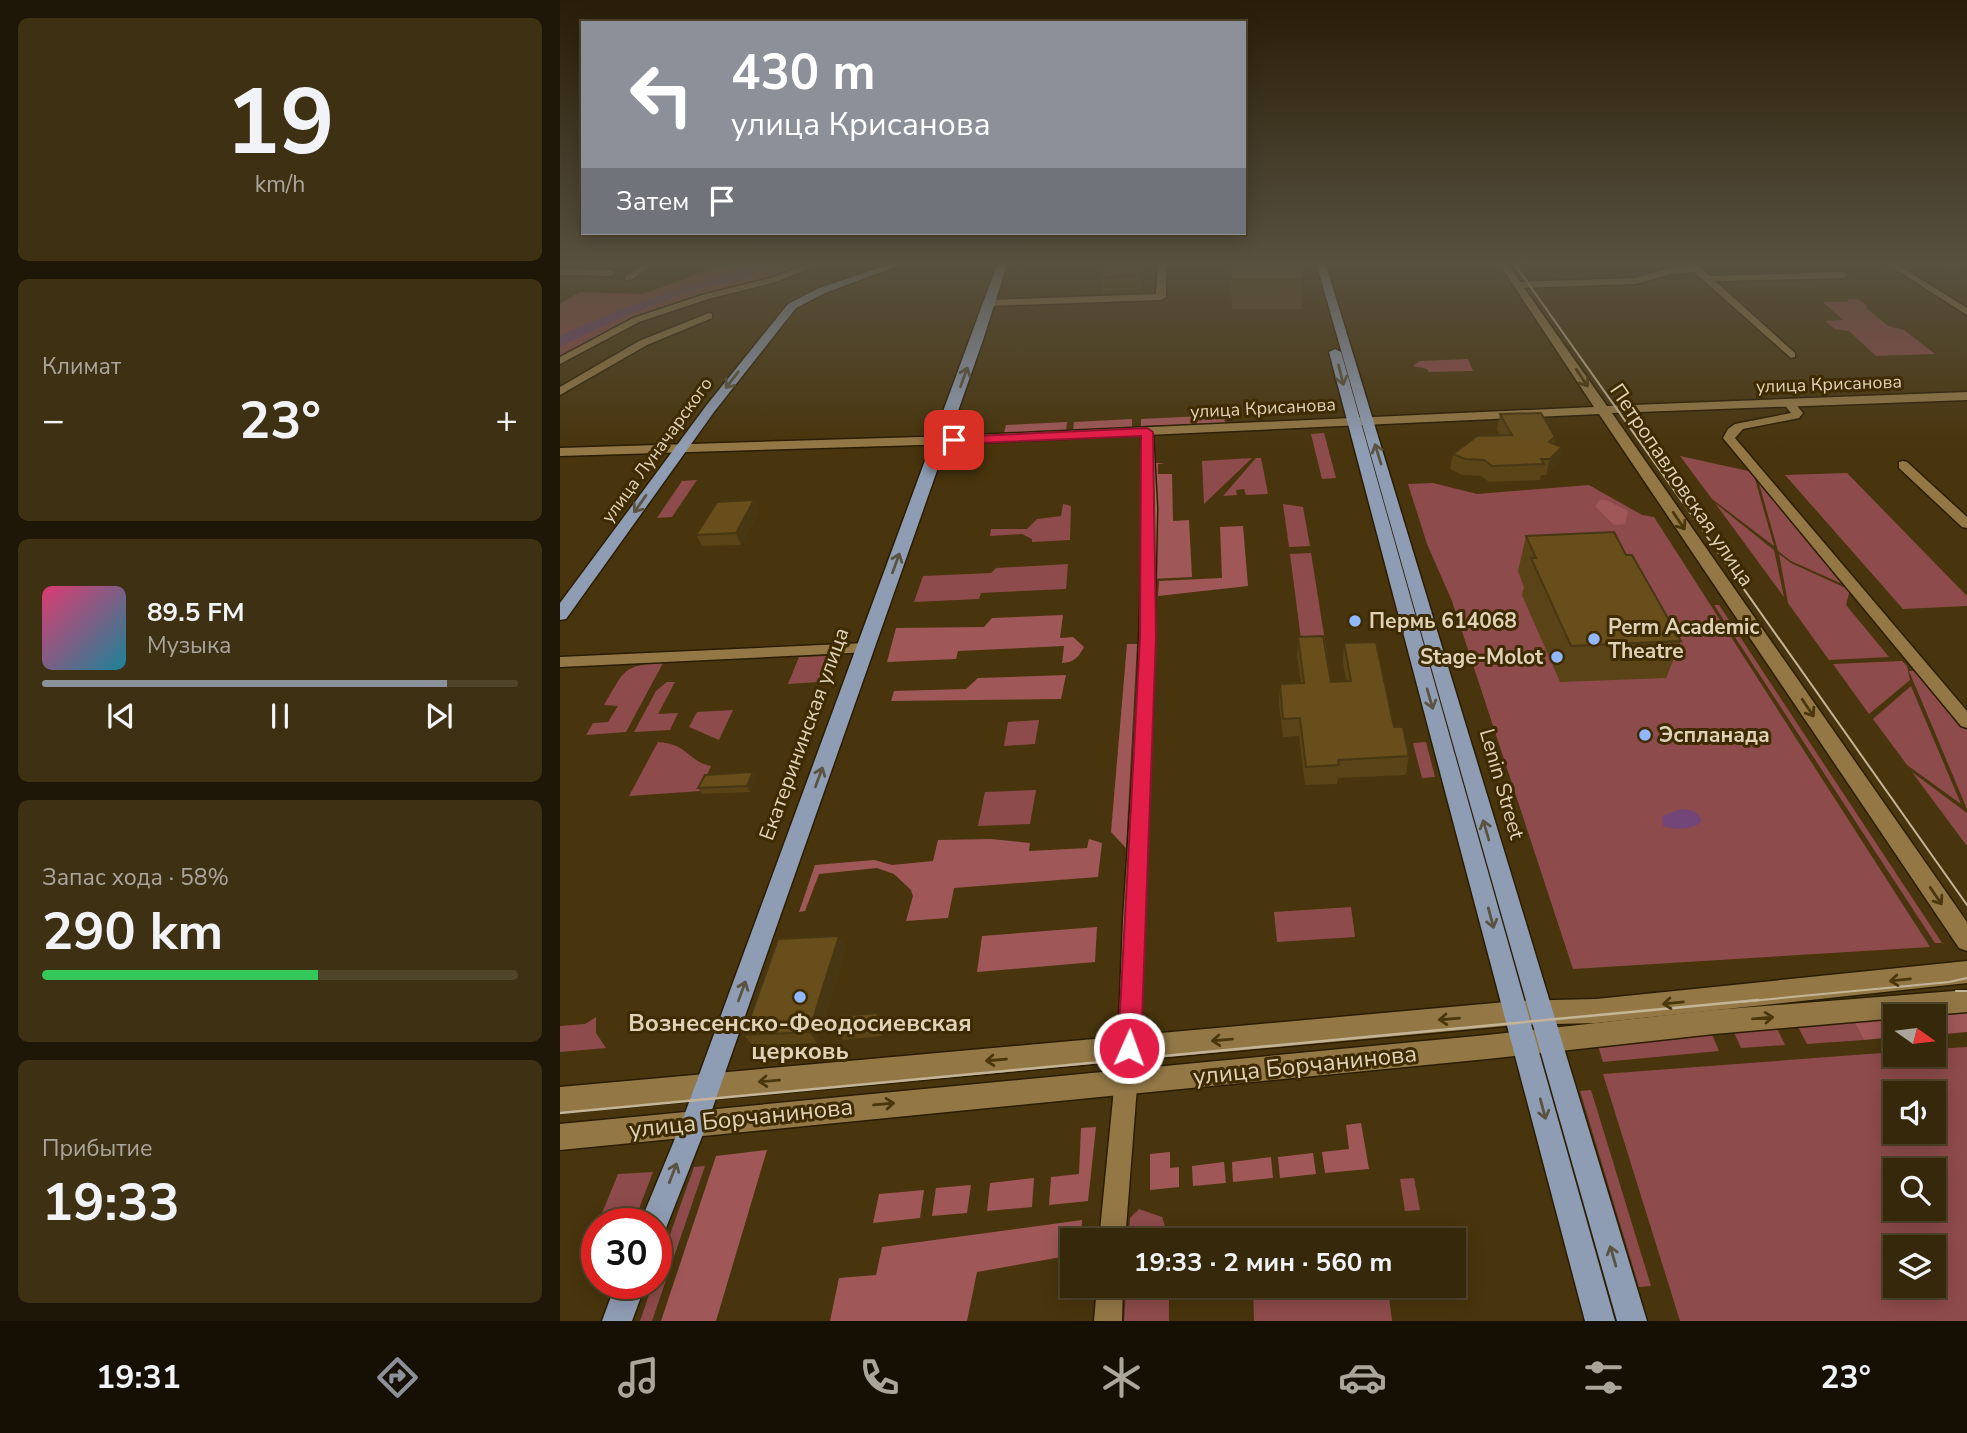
<!DOCTYPE html>
<html lang="ru">
<meta charset="utf-8">
<style>
:root{--surface:#36280a;--page:#3d3013;--text:#f1f3f6;--muted:#aaa69c;--line:#50442b;--accent:#8c9099}
body{margin:0;font-family:"Nunito Sans",sans-serif;background:var(--page);color:var(--text);height:100vh;display:flex;flex-direction:column;font-size:26px;white-space:nowrap}
*{box-sizing:border-box;margin:0}
p{font-size:23px;color:var(--muted)}
.icon{flex:none;width:38px;height:38px;fill:none;stroke:currentColor;stroke-width:2;stroke-linecap:round;stroke-linejoin:round}
.map{position:relative;flex:1;overflow:hidden}
.drawer{display:flex;flex-direction:column;gap:18px;padding:18px;background:#1e1606;width:560px}
.drawer>*{flex:none}
.guide{position:absolute;left:21px;top:21px;width:665px;height:214px;border-radius:0px;box-shadow:0 4px 18px #0003,0 0 0 2px var(--line);background:#8c9099;color:#fff;overflow:hidden}
.needle{width:46px;rotate:104deg}
.tools{position:absolute;left:1323px;top:1004px;display:grid;gap:14px}
.tools a{display:grid;place-items:center;width:63px;height:63px;border-radius:0px;background:var(--surface);box-shadow:0 4px 18px #0003,0 0 0 2px var(--line);font-size:35px}
.speed{position:absolute;left:21px;top:1208px;display:flex;gap:14px;font-size:35px;font-weight:700;text-align:center}
.speed>*{display:grid;place-content:center;width:91px;height:91px;border-radius:50%;background:var(--surface);box-shadow:0 4px 18px #0003,0 0 0 2px var(--line);line-height:1}
.speed .limit{border:10px solid #d22;background:#fff;color:#111}
.pin{position:absolute;display:grid;place-items:center;width:60px;height:60px;color:#fff;margin:-30px;border-radius:14px;box-shadow:0 4px 10px #0006}
.me{position:absolute;width:77px;margin:-38px;rotate:2deg;stroke-linejoin:round;filter:drop-shadow(0 0 5px #0008)}
.turn{display:flex;align-items:center;gap:24px;height:147px;padding:0 35px;font-size:32px}
.turn .icon{width:91px;height:91px;stroke-width:2.5}
.turn b{display:block;font-size:49px;line-height:60px}
.then{display:flex;align-items:center;height:66px;padding:0 35px;background:#0003;gap:14px;font-size:26px}
.big{font-size:52px;font-weight:700;line-height:1.1}
.drawer .card{flex:1;display:flex;flex-direction:column;justify-content:center;gap:10px;min-width:0;padding:0 24px;border-radius:10px;background:var(--page)}
.drawer .dial{align-items:center;gap:0}
.dial b{font-size:91px;line-height:1}
.song{display:flex;align-items:center;gap:21px}
.cover{width:84px;height:84px;border-radius:10px;background:linear-gradient(135deg,hsl(340 70% 55%),hsl(190 70% 35%))}
.played{height:7px;border-radius:4px;background:linear-gradient(90deg,var(--accent) 85%,var(--line) 85%)}
.keys{display:flex;justify-content:space-around;direction:ltr}
.heat{display:flex;justify-content:space-between;align-items:center;font-size:38px;direction:ltr}
.charge{height:10px;border-radius:5px;background:linear-gradient(90deg,#34c759 58%,var(--line) 0)}
.trip{position:absolute;left:500px;top:1228px;width:406px;height:70px;border-radius:0px;background:var(--surface);box-shadow:0 4px 18px #0003,0 0 0 2px var(--line);font-weight:700;line-height:70px;text-align:center}
.menu{display:flex;height:112px;justify-content:space-around;align-items:center;background:#161004;color:var(--muted)}
.menu .icon{width:49px;height:49px}
.menu .current{color:var(--accent)}
.menu b{font-size:32px;color:var(--text)}
main{display:flex;flex:1;min-height:0}
.map>svg:first-child{display:block}
.green{fill:#8e4b4b;fill-rule:evenodd}
.forest{fill:#9f5857}
.water{fill:#724679}
.lines{fill:none;stroke-linecap:round;stroke-linejoin:round}
.river{fill:#724679;fill-rule:evenodd}
.minor-casing{stroke:#2b1d03;stroke-width:3}
.secondary-casing{stroke:#2b1d03;stroke-width:3}
.primary-casing{stroke:#2b1d03;stroke-width:3}
.minor{fill:#937846;fill-rule:evenodd}
.secondary{fill:#937846;fill-rule:evenodd}
.primary{fill:#8f9db4;fill-rule:evenodd}
.tram-far1{stroke:#c4b598;stroke-width:2}
.tram{stroke:#c4b598;stroke-width:2.5}
.wall{fill:#594317}
.shaded-wall{fill:#483713}
.building{fill:#674e1b;stroke:#483713;stroke-width:2}
.oneway{stroke:#5a5340}
.oneway2{stroke:#4b370c}
.route{fill:#e11d48;stroke:#92132f;stroke-width:2}
.poi-dot{fill:#91b8fd;stroke:#3e2b02;stroke-width:2.5}
.labels{text-anchor:middle;stroke-width:6;stroke-linejoin:round;paint-order:stroke}
.far-street-label{font-size:18px;fill:#e0d2b8;stroke:#3e2b02}
.street-label{font-size:21px;fill:#e0d2b8;stroke:#3e2b02}
.poi-label{font-size:21px;font-weight:bold;fill:#e0d2b8;stroke:#3e2b02;text-anchor:start}
.near-poi-label{font-size:24px;font-weight:bold;fill:#e0d2b8;stroke:#3e2b02}
.near-street-label{font-size:24px;fill:#e0d2b8;stroke:#3e2b02}
</style>
<main>
<section class="drawer">
<div class="card dial"><b>19</b><p>km/h</p></div>
<div class="card"><p>Климат</p>
<div class="heat"><a>−</a><b class="big">23°</b><a>+</a></div>
</div>
<div class="card">
<div class="song"><i class="cover"></i><div><b>89.5 FM</b><p>Музыка</p></div></div>
<div class="played"></div>
<div class="keys"><svg class="icon" aria-label="previous" viewBox="0 0 24 24"><path d="M18 5L8 12l10 7zM5 5v14"/></svg><svg class="icon" aria-label="pause" viewBox="0 0 24 24"><path d="M8 5v14M16 5v14"/></svg><svg class="icon" aria-label="next" viewBox="0 0 24 24"><path d="M6 5l10 7-10 7zM19 5v14"/></svg></div>
</div>
<div class="card"><p>Запас хода · 58%</p><b class="big">290 km</b><div class="charge"></div></div>
<div class="card"><p>Прибытие</p><b class="big">19:33</b></div>
</section>
<div class="map">
<svg width="1407" height="1321" viewBox="0 0 1407 1321">
<rect width="100%" height="100%" fill="#48350d"/>
<g class="green">
<path d="M171,262H255L204,281L73,319L0,359V304L20,292L83,294Z"/>
<path d="M1287,299H1298L1308,306L1306,308L1328,326L1344,330L1375,354L1316,356L1289,331L1275,329L1265,321L1283,320L1263,302H1289Z"/>
<path d="M908,359L913,371L869,372L867,369L853,366L860,361Z"/>
<path d="M764,433L776,478L762,479L751,434Z"/>
<path d="M1120,456L1193,472L1214,546L1152,499Z"/>
<path d="M692,458L644,504L642,461Z"/>
<path d="M696,458H701L708,494L686,495L684,489L676,490L677,495L663,496Z"/>
<path d="M1287,473L1407,596V606L1343,609L1225,475Z"/>
<path d="M137,480L112,517L97,518L122,481Z"/>
<path d="M1198,480L1289,587L1231,561L1218,551Z"/>
<path d="M873,483L917,494L1029,485L1082,515L1094,517L1370,947L1013,969L892,601L867,544L848,484Z"/>
<path d="M1155,503L1214,550L1224,597Z"/>
<path d="M503,504L511,506L510,540L472,542V539L462,534L430,536L431,529H467L477,519L501,516Z"/>
<path d="M723,504L743,507L750,546L729,547Z"/>
<path d="M751,553L767,654L743,655L730,554Z"/>
<path d="M1219,554L1231,563L1290,590L1286,605L1329,657L1269,660L1228,603Z"/>
<path d="M508,564L506,589L421,593L419,599L354,602L363,576L431,573L436,568Z"/>
<path d="M1154,605H1159L1382,943H1375Z"/>
<path d="M268,656L258,682L228,684L239,657Z"/>
<path d="M1342,661L1347,666L1350,680L1309,714L1273,664Z"/>
<path d="M103,663L66,732L26,735L33,723L48,722L58,706L44,705C65,671 61,665 103,663Z"/>
<path d="M1349,671H1359L1407,729V809Z"/>
<path d="M107,682H115L98,714L118,713L110,730L74,732L96,691Z"/>
<path d="M1351,686L1401,804L1347,765L1313,719Z"/>
<path d="M173,710L159,740L129,727L137,712Z"/>
<path d="M479,720L475,744L444,746L448,722Z"/>
<path d="M98,742C129,744 127,761 151,766L140,791L69,796Z"/>
<path d="M866,742L875,777L862,778L853,743Z"/>
<path d="M1352,772L1407,813V846Z"/>
<path d="M476,790L470,824L418,826L425,792Z"/>
<path d="M791,907L795,937L717,942L714,912Z"/>
<path d="M1291,1016L1304,1040L1247,1044L1235,1021Z"/>
<path d="M36,1017V1033L46,1048L0,1052V1026L25,1024Z"/>
<path d="M1215,1024L1225,1045L1181,1048L1172,1028Z"/>
<path d="M1151,1032L1159,1051L1043,1062L1037,1043Z"/>
<path d="M1407,1047V1321H1120L1043,1074L1335,1052V1055H1374V1049ZM1335,1094H1374V1132H1335ZM1335,1171H1374V1209H1335ZM1335,1248H1374V1286H1335Z"/>
<path d="M1031,1090L1091,1286L1079,1287L1020,1091Z"/>
<path d="M145,1166L92,1321H80L93,1283H96V1274L134,1167Z"/>
<path d="M93,1172L77,1214L56,1216L53,1223H38L58,1174Z"/>
<path d="M854,1178L860,1210L845,1211L840,1179Z"/>
<path d="M579,1209L602,1217L610,1241H569L570,1218Z"/>
<path d="M566,1286H609V1321H564Z"/>
<path d="M693,1286H797L799,1300L829,1297L832,1321H694Z"/>
</g>
<g class="forest">
<path d="M664,415L665,423L581,426V419Z"/>
<path d="M572,419V427L513,430L514,422Z"/>
<path d="M507,422L506,430L444,433L446,425Z"/>
<path d="M591,463H605L598,464V474H612L613,521L629,520L632,577L591,579Z"/>
<path d="M1040,500H1046L1068,511L1065,524L1054,525L1035,506Z"/>
<path d="M683,526L688,586L598,596L599,581L662,578L660,527Z"/>
<path d="M503,615L500,638L513,637L524,647C518,658 514,662 502,663L504,646L398,651L396,659L327,662L336,628L424,627L432,618Z"/>
<path d="M567,644H577L566,848L551,832Z"/>
<path d="M506,675L501,699L331,701L334,691L406,689L418,678Z"/>
<path d="M431,839L470,843L469,851L527,848L529,839L542,843L538,877L394,888L388,918L346,921L353,896L351,890L334,874L317,868L259,874L245,911L239,912L255,865L314,860L332,865L373,861L378,840Z"/>
<path d="M537,927L535,962L417,972L422,936Z"/>
<path d="M1407,1009V1032L1374,1035V1017H1335V1037L1304,1040L1291,1016Z"/>
<path d="M801,1123L809,1169L765,1173L762,1152L789,1149L786,1125Z"/>
<path d="M536,1127L528,1201L489,1205L491,1177L519,1174L521,1128Z"/>
<path d="M207,1150L156,1321H101L156,1156Z"/>
<path d="M610,1152V1168L619,1167V1187L590,1190V1154Z"/>
<path d="M753,1153L756,1174L720,1178L718,1157Z"/>
<path d="M711,1157L713,1178L673,1182L672,1162Z"/>
<path d="M664,1162L666,1183L633,1186L632,1166Z"/>
<path d="M474,1178L472,1207L427,1211L430,1183Z"/>
<path d="M411,1185L407,1213L372,1216L376,1188Z"/>
<path d="M364,1190L360,1218L313,1223L319,1194Z"/>
<path d="M522,1220L521,1241H513V1255L417,1272L407,1321H270L279,1278L316,1275L322,1247Z"/>
</g>
<path class="water" d="M1121,809L1134,811L1141,818V822C1133,830 1113,830 1103,826L1102,816Z"/>
<g class="lines">
<path class="river" d="M205,262H233L174,282L133,290L63,317L0,346V336C67,304 134,283 205,262Z"/>
<defs>
<g id="minor">
<path d="M89,262H98L71,280H65V276Z"/>
<path d="M254,262H265L216,282L148,299L79,322L0,364V357L73,318L142,295L210,278Z"/>
<path d="M598,262H606V297L601,300L429,306L424,303L429,300L596,294Z"/>
<path d="M1127,262H1133L1150,276L1284,272L1288,275L1284,278L1155,281L1235,353V357L1231,358L1134,272L1111,274L1075,284L958,288L953,285L958,282L1075,278L1110,268L1129,267Z"/>
<path d="M1324,262H1333L1407,308V315Z"/>
<path d="M0,269L51,270L55,273L51,276L0,275Z"/>
<path d="M149,313L152,314V318L87,345L0,395V387L79,341Z"/>
<path d="M1229,400L1233,401L1243,413L1239,418L1183,429L1175,438L1407,711V728L1401,726L1163,438L1168,429L1175,424L1231,413L1223,403Z"/>
<path d="M587,429L593,432L597,508L593,706L583,920L580,1048L565,1241H539L558,1048L563,920L577,706L583,508L581,432Z"/>
<path d="M1343,461L1347,462L1407,517V528L1402,527L1339,468V462Z"/>
<path d="M305,643L313,648L310,652L0,667V657Z"/>
<path d="M537,1286H563L562,1321H534Z"/>
</g>
<g id="secondary">
<path d="M938,262H946L1047,406L1407,392V400L1052,413L1407,922V951L1399,948L1039,414L394,444L0,456V448L394,436L1034,407Z"/>
<path d="M1407,961V983L1036,1023L957,1025L0,1113V1087L957,1001L1036,999Z"/>
<path d="M1407,990V1012L1154,1034L927,1059L0,1150V1124L927,1035L1154,1010Z"/>
</g>
<g id="primary">
<path d="M335,262H348L265,293L236,308L154,412L6,619L0,620V603L146,406L228,304L257,289Z"/>
<path d="M438,262H448L423,340L147,1124L104,1233L96,1236V1223H80L121,1124Z"/>
<path d="M756,262H765L1087,1321H1057Z"/>
<path d="M775,349L781,352L1055,1321H1025L769,352Z"/>
<path d="M56,1283H86L72,1321H42Z"/>
</g>
</defs>
<use href="#minor" class="minor-casing"/>
<use href="#secondary" class="secondary-casing"/>
<use href="#primary" class="primary-casing"/>
<use href="#minor" class="minor"/>
<use href="#secondary" class="secondary"/>
<use href="#primary" class="primary"/>
<g class="tram-far1">
<path d="M953,262L1407,905"/>
<path d="M1396,991H1407"/>
<path d="M1180,1002L1389,982L1407,978"/>
</g>
<path class="tram" d="M0,1113L1198,1000"/>
</g>
<g class="wall">
<path d="M1371,262H1407V268L1383,269Z"/>
<path d="M743,265L742,309H672L670,268Z"/>
<path d="M584,275L583,289L542,291L541,277Z"/>
<path d="M940,414L995,437L994,444L1002,447L999,463L986,475H981L980,480L929,482L921,476L902,475L890,469L893,454L940,435L937,430Z"/>
<path d="M194,500L199,512L181,545L142,546L136,535Z"/>
<path d="M966,536L1066,555L1121,641L1106,678L1000,682L962,595L964,587L958,571Z"/>
<path d="M738,637L771,682L786,681L783,662L784,643L849,756L846,775L778,778L777,784L745,785L739,736L723,737L719,703L720,684L741,683L737,655Z"/>
<path d="M193,772L196,778L190,792L142,794L138,788Z"/>
<path d="M286,948L257,1043L193,1046L184,1035Z"/>
<path d="M324,1024L322,1036L283,1040L276,1029Z"/>
</g>
<g class="shaded-wall">
<path d="M583,262L584,275L583,289L581,275Z"/>
<path d="M1002,447L999,463L986,475L990,459Z"/>
<path d="M194,500L199,512L181,545L176,533Z"/>
<path d="M193,772L196,778L190,792L187,786Z"/>
<path d="M279,936L286,948L257,1043L249,1032Z"/>
<path d="M318,1013L324,1024L322,1036L315,1025Z"/>
</g>
<g class="building">
<path d="M543,262H583L581,275L541,277Z"/>
<path d="M743,265V280H671L670,268Z"/>
<path d="M981,413L995,437L989,442L1002,447L990,459H981L984,464L932,466L924,460L905,459L893,454L917,436L952,435L940,414Z"/>
<path d="M194,500L176,533L136,535L157,502Z"/>
<path d="M1054,532L1066,555H1072L1121,641L1011,646L971,558H976L966,536Z"/>
<path d="M763,636L771,682L791,681L784,643L816,642L834,727H843L849,756L778,760L779,765L746,767L740,718L723,719L720,684L744,683L738,637Z"/>
<path d="M193,772L187,786L138,788L145,775Z"/>
<path d="M279,936L249,1032L184,1035L218,939Z"/>
<path d="M318,1013L315,1025L276,1029L279,1016Z"/>
</g>
<defs><path id="oneway-shaft" d="M-6 0H5M1.5-3L5.5 0L1.5 3" fill="none" stroke-width="1.6" stroke-linecap="round" stroke-linejoin="round" transform="scale(1.75)"/></defs>
<g class="oneway">
<use href="#oneway-shaft" transform="translate(781 375) rotate(76)"/>
<use href="#oneway-shaft" transform="translate(404 377) rotate(-70)"/>
<use href="#oneway-shaft" transform="translate(172 380) rotate(128)"/>
<use href="#oneway-shaft" transform="translate(818 454) rotate(-107)"/>
<use href="#oneway-shaft" transform="translate(80 504) rotate(125)"/>
<use href="#oneway-shaft" transform="translate(336 563) rotate(-70)"/>
<use href="#oneway-shaft" transform="translate(870 699) rotate(74)"/>
<use href="#oneway-shaft" transform="translate(259 777) rotate(-70)"/>
<use href="#oneway-shaft" transform="translate(926 830) rotate(-106)"/>
<use href="#oneway-shaft" transform="translate(931 918) rotate(75)"/>
<use href="#oneway-shaft" transform="translate(182 991) rotate(-70)"/>
<use href="#oneway-shaft" transform="translate(983 1109) rotate(75)"/>
<use href="#oneway-shaft" transform="translate(113 1173) rotate(-69)"/>
<use href="#oneway-shaft" transform="translate(1053 1256) rotate(-106)"/>
</g>
<g class="oneway2">
<use href="#oneway-shaft" transform="translate(1022 378) rotate(56)"/>
<use href="#oneway-shaft" transform="translate(1119 521) rotate(56)"/>
<use href="#oneway-shaft" transform="translate(1248 708) rotate(56)"/>
<use href="#oneway-shaft" transform="translate(1376 896) rotate(56)"/>
<use href="#oneway-shaft" transform="translate(1340 980) rotate(174)"/>
<use href="#oneway-shaft" transform="translate(1113 1003) rotate(174)"/>
<use href="#oneway-shaft" transform="translate(1203 1018) rotate(-5)"/>
<use href="#oneway-shaft" transform="translate(889 1019) rotate(175)"/>
<use href="#oneway-shaft" transform="translate(662 1040) rotate(175)"/>
<use href="#oneway-shaft" transform="translate(436 1060) rotate(175)"/>
<use href="#oneway-shaft" transform="translate(209 1081) rotate(175)"/>
<use href="#oneway-shaft" transform="translate(324 1104) rotate(-5)"/>
</g>
<linearGradient id="sky" x2="0" y2="1"><stop stop-color="#281d07"/><stop offset="0.59" stop-color="#585140"/><stop offset="1" stop-color="#585140" stop-opacity="0"/></linearGradient>
<rect width="1407" height="446" fill="url(#sky)"/>
<path class="route" d="M587,428L593,432L596,637L581,1048L577,1056L569,1059L561,1056L558,1048L580,637L581,436L394,444L388,440L394,437Z"/>
<g class="poi-dot">
<circle cx="795" cy="621" r="7"/>
<circle cx="1034" cy="639" r="7"/>
<circle cx="997" cy="657" r="7"/>
<circle cx="1085" cy="735" r="7"/>
<circle cx="240" cy="997" r="7"/>
</g>
<g class="labels">
<g class="far-street-label">
<text transform="translate(1269 384) rotate(-2)" y="6">улица Крисанова</text>
<text transform="translate(703 408) rotate(-3)" y="6">улица Крисанова</text>
<text transform="translate(97 450) rotate(-54)" y="6">улица Луначарского</text>
</g>
<g class="street-label">
<text transform="translate(1122 485) rotate(56)" y="7">Петропавловская улица</text>
<text transform="translate(244 734) rotate(-70)" y="7">Екатерининская улица</text>
<text transform="translate(942 784) rotate(74)" y="7">Lenin Street</text>
</g>
<g class="poi-label">
<text x="809" y="628">Пермь 614068</text>
<text x="1048" y="634">Perm Academic<tspan x="1048" dy="24">Theatre</tspan></text>
<text x="983" y="664" text-anchor="end">Stage-Molot</text>
<text x="1099" y="742">Эспланада</text>
</g>
<g class="near-poi-label">
<text x="240" y="1031">Вознесенско-Феодосиевская<tspan x="240" dy="28">церковь</tspan></text>
</g>
<g class="near-street-label">
<text transform="translate(745 1065) rotate(-6)" y="8">улица Борчанинова</text>
<text transform="translate(181 1118) rotate(-6)" y="8">улица Борчанинова</text>
</g>
</g>
</svg>
<div class="tools">
<a><svg class="needle" viewBox="-14 -14 28 28"><path d="M0-13l5 13h-10z" fill="#e53935"/><path d="M0 13l5-13h-10z" fill="#aaa69c"/></svg></a>
<a><svg class="icon" aria-label="sound" viewBox="0 0 24 24"><path d="M4 9h4l5-4v14l-5-4H4zM17 9q2 3 0 6"/></svg></a>
<a><svg class="icon" aria-label="search" viewBox="0 0 24 24"><circle cx="10" cy="10" r="6"/><path d="M15 15l6 6"/></svg></a>
<a><svg class="icon" aria-label="layers" viewBox="0 0 24 24"><path d="M12 4l9 5-9 5-9-5zM3 14l9 5 9-5"/></svg></a>
</div>
<div class="speed"><div class="limit">30</div></div>
<div class="pin" style="left:394px;top:440px;background:#d93025"><svg class="icon" aria-label="arrive" viewBox="0 0 24 24"><path d="M6 21V4h12l-3 4 3 4H6"/></svg></div>
<svg class="me" style="left:569px;top:1048px" viewBox="-20 -20 40 40"><circle r="17" fill="#e11d48" stroke="#fff" stroke-width="3"/><path d="M0-11L8 9 0 5-8 9z" fill="#fff"/></svg>
<div class="trip">19:33 · 2 мин · 560 m</div>
<div class="guide">
<div class="turn"><svg class="icon" aria-label="left" viewBox="0 0 24 24"><path d="M17 20v-9H6M10 6l-5 5 5 5"/></svg><div><b>430 m</b>улица Крисанова</div></div>
<div class="then">Затем<svg class="icon" aria-label="arrive" viewBox="0 0 24 24"><path d="M6 21V4h12l-3 4 3 4H6"/></svg></div>
</div>
</div>
</main>
<nav class="menu">
<b>19:31</b>
<svg class="icon current" aria-label="directions" viewBox="0 0 24 24"><path d="M12 3l9 9-9 9-9-9zM9 14v-3h6M13 9l2 2-2 2"/></svg>
<svg class="icon" aria-label="music" viewBox="0 0 24 24"><path d="M9 18V5l10-2v13"/><circle cx="6" cy="18" r="3"/><circle cx="16" cy="16" r="3"/></svg>
<svg class="icon" aria-label="phone" viewBox="0 0 24 24"><path d="M5 4h4l2 5-3 2q2 4 5 5l2-3 5 2v4C11 20 4 13 5 4z"/></svg>
<svg class="icon" aria-label="climate" viewBox="0 0 24 24"><path d="M12 3v18M4 7l16 10M4 17L20 7"/></svg>
<svg class="icon" aria-label="car" viewBox="0 0 24 24"><path d="M5 17H2v-5l4-1 3-4h7l3 4 3 1v5h-3M9 17h6M6 11h13"/><circle cx="7" cy="17" r="2"/><circle cx="17" cy="17" r="2"/></svg>
<svg class="icon" aria-label="filters" viewBox="0 0 24 24"><path d="M4 7h16M4 17h16"/><circle cx="9" cy="7" r="2"/><circle cx="15" cy="17" r="2"/></svg>
<b>23°</b>
</nav>
